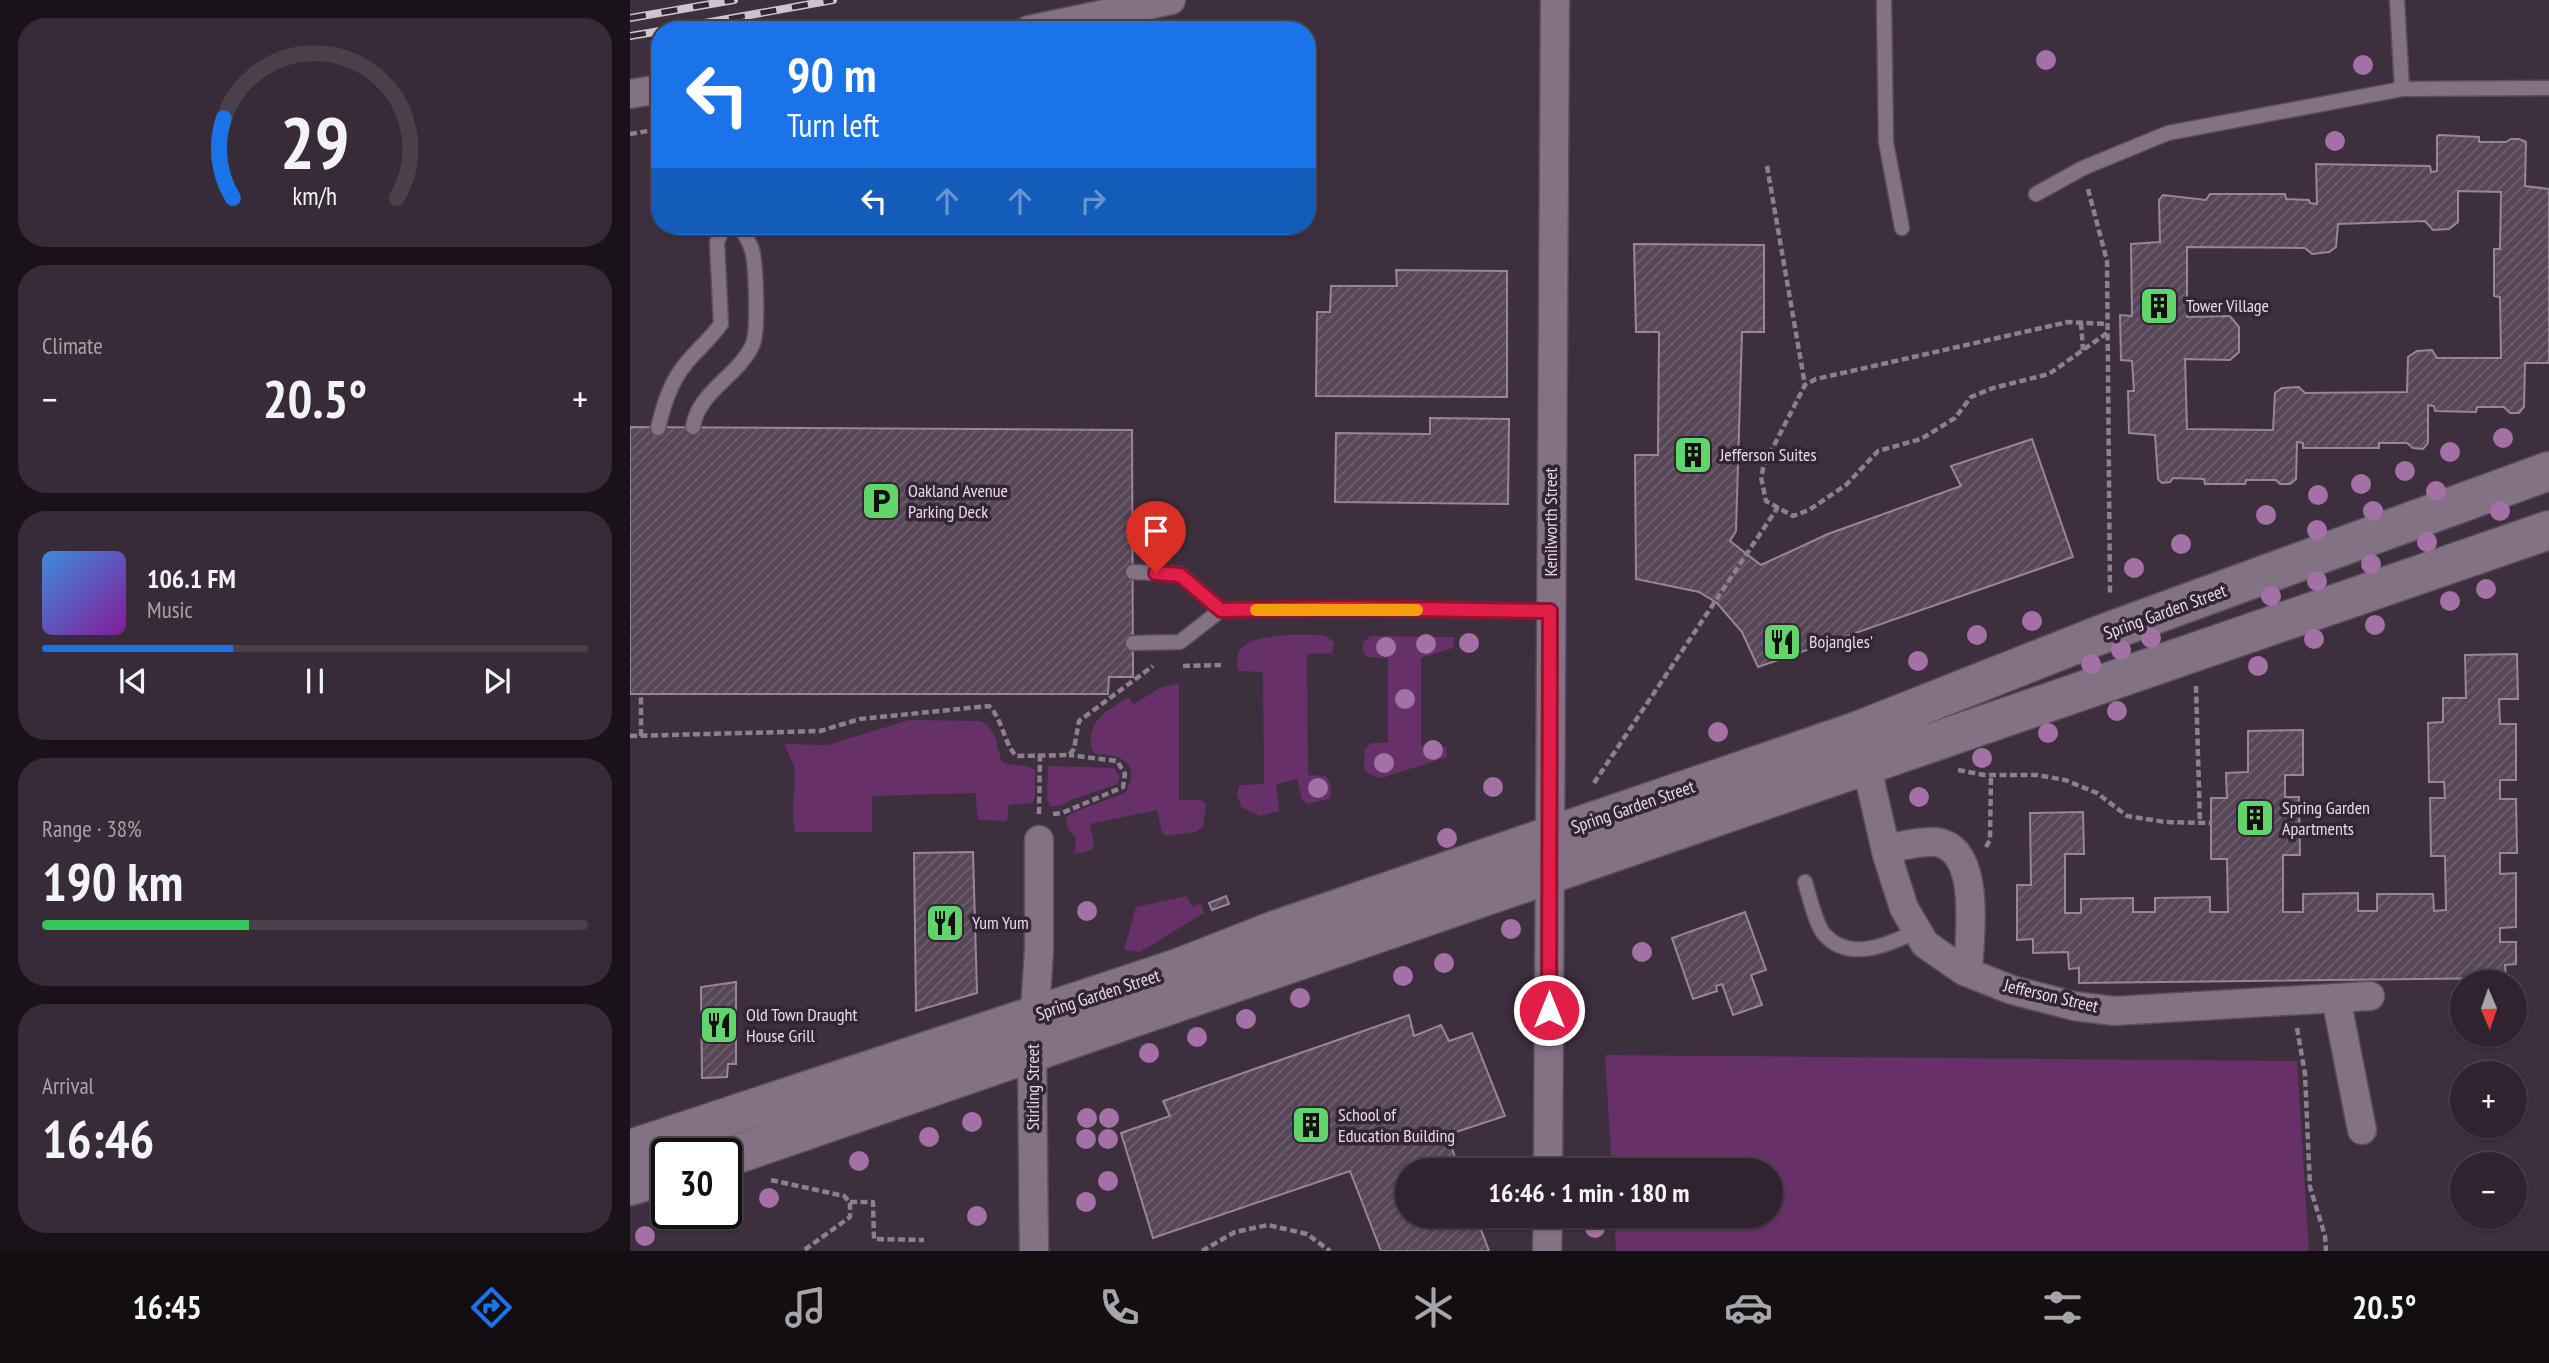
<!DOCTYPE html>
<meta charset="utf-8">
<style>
:root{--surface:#2e232e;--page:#362b36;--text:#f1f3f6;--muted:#a7a4aa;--line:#49404a;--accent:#1a73e8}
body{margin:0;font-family:"PT Sans Narrow",sans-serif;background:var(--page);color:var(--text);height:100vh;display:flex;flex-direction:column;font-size:26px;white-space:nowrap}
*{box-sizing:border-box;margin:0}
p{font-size:23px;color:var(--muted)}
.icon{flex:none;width:38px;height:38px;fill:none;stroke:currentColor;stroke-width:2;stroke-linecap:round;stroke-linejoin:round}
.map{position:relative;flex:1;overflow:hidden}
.side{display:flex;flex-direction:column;gap:18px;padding:18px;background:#191319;width:630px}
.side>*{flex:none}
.banner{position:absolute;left:21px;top:21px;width:665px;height:214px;border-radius:28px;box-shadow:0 2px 5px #0004,0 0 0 2px var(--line);background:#1a73e8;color:#fff;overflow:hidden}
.needle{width:46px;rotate:178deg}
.controls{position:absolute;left:1820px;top:970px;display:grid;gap:14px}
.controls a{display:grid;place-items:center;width:77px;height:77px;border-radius:50%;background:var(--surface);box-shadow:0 2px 5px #0004,0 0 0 2px var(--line);font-size:35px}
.speed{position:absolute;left:21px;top:1138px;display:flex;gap:14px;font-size:35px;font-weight:700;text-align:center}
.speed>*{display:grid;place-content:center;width:91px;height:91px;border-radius:50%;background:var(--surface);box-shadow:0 2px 5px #0004,0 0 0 2px var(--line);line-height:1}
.speed .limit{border:4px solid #111;border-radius:10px;background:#fff;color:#111}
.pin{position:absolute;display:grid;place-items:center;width:60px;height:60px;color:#fff;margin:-72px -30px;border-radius:50% 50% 50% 0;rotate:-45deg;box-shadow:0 0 7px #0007}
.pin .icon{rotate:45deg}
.me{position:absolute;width:77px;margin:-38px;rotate:0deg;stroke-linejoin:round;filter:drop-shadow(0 0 5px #0008)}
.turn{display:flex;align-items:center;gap:24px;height:147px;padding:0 21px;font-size:32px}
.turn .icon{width:91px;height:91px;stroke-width:2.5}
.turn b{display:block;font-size:49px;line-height:60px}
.lanes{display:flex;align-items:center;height:66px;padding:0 21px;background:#0003;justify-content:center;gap:35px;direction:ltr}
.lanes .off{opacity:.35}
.big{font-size:52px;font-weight:700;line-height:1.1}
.side .tile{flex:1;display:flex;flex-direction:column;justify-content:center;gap:10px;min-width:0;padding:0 24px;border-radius:28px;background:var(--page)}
.side .dial{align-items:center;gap:0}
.dial svg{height:182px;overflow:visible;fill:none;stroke:var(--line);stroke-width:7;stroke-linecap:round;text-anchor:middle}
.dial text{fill:var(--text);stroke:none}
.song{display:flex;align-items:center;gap:21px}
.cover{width:84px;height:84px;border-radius:10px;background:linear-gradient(135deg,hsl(210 70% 55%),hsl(290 70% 35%))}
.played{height:7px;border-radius:4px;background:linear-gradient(90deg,var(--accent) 35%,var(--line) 35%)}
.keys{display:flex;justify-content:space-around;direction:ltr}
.heat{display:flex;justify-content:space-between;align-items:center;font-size:38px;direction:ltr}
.charge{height:10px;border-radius:5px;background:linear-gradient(90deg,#34c759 38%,var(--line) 0)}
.trip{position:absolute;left:765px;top:1158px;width:388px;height:70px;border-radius:35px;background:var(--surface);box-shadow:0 2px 5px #0004,0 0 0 2px var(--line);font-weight:700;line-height:70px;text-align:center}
.menu{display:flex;height:112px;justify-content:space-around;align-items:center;background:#120e12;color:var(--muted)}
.menu .icon{width:49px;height:49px}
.menu .current{color:var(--accent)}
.menu b{font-size:32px;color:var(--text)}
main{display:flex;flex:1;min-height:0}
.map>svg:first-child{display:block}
.grass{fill:#663069}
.building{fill:url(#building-hatch);stroke:#988698;stroke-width:2;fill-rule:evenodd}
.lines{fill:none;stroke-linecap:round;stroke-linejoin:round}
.lane-casing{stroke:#5a4e5b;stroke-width:17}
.street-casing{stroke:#5a4e5b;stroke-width:31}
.secondary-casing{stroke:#5a4e5b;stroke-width:41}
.path{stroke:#8c808c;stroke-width:4.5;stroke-dasharray:7 3.5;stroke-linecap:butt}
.lane{stroke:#837284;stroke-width:14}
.street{stroke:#837284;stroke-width:28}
.secondary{stroke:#837284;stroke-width:38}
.rail-casing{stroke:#cec4ce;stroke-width:8}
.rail{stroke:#332533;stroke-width:5;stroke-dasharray:16;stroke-linecap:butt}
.tree{fill:#a371a5}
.route-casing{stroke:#92132f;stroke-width:18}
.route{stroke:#e11d48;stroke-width:12}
.slow{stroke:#f59e0b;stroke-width:12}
.labels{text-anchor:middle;stroke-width:7;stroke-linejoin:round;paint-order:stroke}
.poi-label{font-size:18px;fill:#e5dce5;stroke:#332533;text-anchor:start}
.street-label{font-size:18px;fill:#e5dce5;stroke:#332533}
</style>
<main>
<section class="side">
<div class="tile dial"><svg viewBox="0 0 100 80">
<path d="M14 69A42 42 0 1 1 86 69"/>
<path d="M14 69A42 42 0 0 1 10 34" stroke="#1a73e8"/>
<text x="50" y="56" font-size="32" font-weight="700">29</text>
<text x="50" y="72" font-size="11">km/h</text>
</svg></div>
<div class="tile"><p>Climate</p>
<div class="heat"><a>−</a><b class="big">20.5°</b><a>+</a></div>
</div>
<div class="tile">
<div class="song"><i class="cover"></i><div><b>106.1 FM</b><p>Music</p></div></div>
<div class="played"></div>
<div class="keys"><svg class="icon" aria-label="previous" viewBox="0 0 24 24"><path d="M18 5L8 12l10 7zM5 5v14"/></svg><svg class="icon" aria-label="pause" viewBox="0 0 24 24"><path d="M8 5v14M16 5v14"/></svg><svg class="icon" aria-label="next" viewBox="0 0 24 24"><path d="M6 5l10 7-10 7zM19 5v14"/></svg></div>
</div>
<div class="tile"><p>Range · 38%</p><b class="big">190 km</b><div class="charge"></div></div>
<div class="tile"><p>Arrival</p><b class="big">16:46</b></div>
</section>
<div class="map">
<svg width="1919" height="1251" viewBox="0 0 1919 1251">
<defs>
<pattern id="building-hatch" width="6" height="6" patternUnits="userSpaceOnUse" patternTransform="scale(1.75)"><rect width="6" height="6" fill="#564656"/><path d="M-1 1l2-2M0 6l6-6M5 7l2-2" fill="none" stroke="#6e606e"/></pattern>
</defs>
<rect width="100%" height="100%" fill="#3d2f3e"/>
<g class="grass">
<path d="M688,635L696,636L705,643L702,653L677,654L678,775L696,776C701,783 703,792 699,799L678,804L672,800L667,779L646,784L649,811L630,816L611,807L607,794L610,785L634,784L633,672L608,671C608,666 606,658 608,654C615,632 670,635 688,635Z"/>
<path d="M741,636L824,637L823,648L791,658V746L816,747L817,757L752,778L740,775L734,768L735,748L742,743H758V658L737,657L733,652V642Z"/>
<path d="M549,683V800H569L576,803L573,826L566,832L536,836L532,833L527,810L460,824L464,844L462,850L445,854L446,838L438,829L436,819L441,813L495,793C512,764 492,754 465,754C460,748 461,745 461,738C461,717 483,708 498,697L504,704L530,688Z"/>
<path d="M279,720L350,721C368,729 366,746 372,762C382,767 397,763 405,770V798L402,803L379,805L377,821L349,820L347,815L346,793L242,796V832H165L163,815L165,768L154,744L198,745Z"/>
<path d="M418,766L484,768L490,777L488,784L441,800L432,805L421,807L417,800Z"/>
<path d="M557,896L562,907L571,903L574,913L510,952L494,950L506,907Z"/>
<path d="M975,1055L1667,1061L1679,1251H986L984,1216H1141V1171H982Z"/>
</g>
<g class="building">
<path d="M1809,135L1849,137V142H1876L1881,139H1889L1896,142L1895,186L1919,189V363H1895L1894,407L1889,413H1880L1874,407H1847L1846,412L1805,411L1804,406L1798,405V443L1793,449L1783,448L1777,443H1749V448H1673V443L1667,442L1666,479L1660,484H1650L1646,480H1616L1615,484H1575L1574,479L1543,478L1540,482L1532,483L1528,479L1525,435L1499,433L1498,391H1504L1502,361L1491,360L1490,315L1502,316L1501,244L1530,242L1529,200L1533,195L1576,200L1580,194H1655L1656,199L1679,200L1680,203L1687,204L1686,164L1800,166L1801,172L1807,171V136ZM1828,191L1871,192L1870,249H1864V296L1870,297L1871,358H1807L1802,350L1787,351L1778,357L1777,392L1675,393L1669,387L1652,388L1645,393L1643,430L1557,429L1555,359L1600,360L1609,352V327L1600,316L1557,317V247L1675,248L1682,254L1699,252L1706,247L1708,224L1795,221L1803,230L1819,229L1828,222Z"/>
<path d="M1004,244L1134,245V332H1112L1106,531L1100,541L1131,565L1198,534L1331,486L1321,466L1402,439L1443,557L1128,667L1112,632L1087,603L1069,592L1006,579L1005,455H1028L1029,332H1006Z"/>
<path d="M766,270L877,271V397L686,396L687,312H700L701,286H767Z"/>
<path d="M800,418L879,419L878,504L705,502L706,433L800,434Z"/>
<path d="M0,427L502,430L503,677H479L478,694H0Z"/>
<path d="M1887,654L1888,699H1869L1870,724H1886V780H1870V799H1886L1887,853H1870V874L1886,873V927L1870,928V942H1886V964L1875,965L1876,978L1449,983V968L1439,969L1438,952L1403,953V939L1387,940V885H1401L1400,813L1453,812L1454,854H1435V913H1451V899L1503,898V912H1525V898L1580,897V912H1598L1597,859H1581V798H1597L1596,773L1618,772V731L1673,730V775H1655V797H1669L1670,855H1653V912H1673V894L1728,893V911H1747V894H1803L1804,911L1816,910L1815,856H1801L1800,798H1815L1814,782H1799L1798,723L1813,722V698H1836L1835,655Z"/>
<path d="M343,852L347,993L286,1011L284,853Z"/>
<path d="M596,896L599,904L582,910L579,903Z"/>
<path d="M1115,912L1136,970L1121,975L1132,1005L1103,1015L1092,984L1086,986L1087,991L1063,999L1042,938Z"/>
<path d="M106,982V1064H98L97,1077L72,1078L71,987Z"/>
<path d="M779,1015L784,1036L811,1025L819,1041L842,1033L875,1116L817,1135L830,1171H777V1216H846L859,1251H751L720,1171L523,1238L491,1133L540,1116L533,1101Z"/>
</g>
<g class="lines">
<defs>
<g id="lane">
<path d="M1254,0L1256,142L1272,228"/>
<path d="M1772,89L1919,88"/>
<path d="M1406,194L1453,168L1538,133L1772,89L1767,0"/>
<path d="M63,427C68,392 108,376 122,346C129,333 126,265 122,250C119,241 114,233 110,226"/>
<path d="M28,428C34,403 41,381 57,362C68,349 81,338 91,324L87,242L94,226"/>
<path d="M503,572L550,574L591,610"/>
<path d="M503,643L550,642L591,610L709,608L920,611"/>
<path d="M1175,882C1179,895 1186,925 1194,934C1219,963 1260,944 1287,931"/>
</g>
<g id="street">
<path d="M399,30L541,0"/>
<path d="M0,94L30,89"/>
<path d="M1232,746L1257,855L1274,908L1295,944L1334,971L1382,990L1444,1006L1484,1011L1740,996"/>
<path d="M1256,849C1272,846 1289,841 1305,842C1353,847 1339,938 1338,972"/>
<path d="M1706,998L1732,1130"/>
<path d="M918,1171L925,0"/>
<path d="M404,1251L402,1056L409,951V840"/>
<path d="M917,1251L918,1216"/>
</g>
<g id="secondary">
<path d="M0,1149L548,968L645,930L1227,731L1480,631L1919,471"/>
<path d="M96,1158C705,952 1310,736 1919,530"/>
<path d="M0,1186L37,1175"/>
</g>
</defs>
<use href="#lane" class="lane-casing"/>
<use href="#street" class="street-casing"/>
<use href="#secondary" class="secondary-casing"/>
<g class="path">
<path d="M0,134L30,129"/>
<path d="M1137,166L1175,385"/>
<path d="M1458,189L1477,261L1480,594"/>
<path d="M1451,323L1453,350"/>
<path d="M1477,333L1419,374L1363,388L1341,397L1325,418L1291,439L1248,451L1216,485L1179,510L1163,516L1136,501L1131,477L1134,465L1175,385L1186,379L1438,322L1477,324"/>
<path d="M553,666L591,665"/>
<path d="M1566,686L1570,823"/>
<path d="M0,736L190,731L230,719L359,706C373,720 373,741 386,756L439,755L444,749L449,721L523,666"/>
<path d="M11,736V694"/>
<path d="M1328,770L1354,775H1407L1435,780L1467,793L1497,816L1535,822L1581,823"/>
<path d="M964,783L1148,507"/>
<path d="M409,814L410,755"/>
<path d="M423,814L432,813L493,787L495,774L487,761L439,755"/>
<path d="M1356,847L1360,840L1361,775"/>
<path d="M1667,1028L1675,1074L1680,1187L1695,1236L1696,1251"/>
<path d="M141,1180L214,1196L220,1202V1217L173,1251"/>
<path d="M220,1202H243L244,1239L294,1240"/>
<path d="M572,1251L605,1232L638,1225L677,1234L700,1251"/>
</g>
<use href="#lane" class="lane"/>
<use href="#street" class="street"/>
<use href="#secondary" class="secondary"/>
<defs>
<g id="rail">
<path d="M0,18L104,0"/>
<path d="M36,30L203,0"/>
<path d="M0,36L30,31"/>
</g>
</defs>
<use href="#rail" class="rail-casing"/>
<use href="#rail" class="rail"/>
</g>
<g class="tree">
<circle cx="1416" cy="60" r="10"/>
<circle cx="1733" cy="65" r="10"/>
<circle cx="1705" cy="141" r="10"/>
<circle cx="1873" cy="438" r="10"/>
<circle cx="1820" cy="452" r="10"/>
<circle cx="1775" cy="471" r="10"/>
<circle cx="1731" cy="484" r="10"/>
<circle cx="1806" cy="491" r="10"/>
<circle cx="1688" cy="495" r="10"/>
<circle cx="1743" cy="511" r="10"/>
<circle cx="1870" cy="511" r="10"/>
<circle cx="1636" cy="515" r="10"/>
<circle cx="1687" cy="530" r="10"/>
<circle cx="1797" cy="542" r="10"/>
<circle cx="1551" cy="544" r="10"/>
<circle cx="1741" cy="564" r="10"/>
<circle cx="1504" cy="568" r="10"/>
<circle cx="1687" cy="581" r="10"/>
<circle cx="1856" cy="589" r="10"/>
<circle cx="1641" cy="596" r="10"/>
<circle cx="1820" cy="601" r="10"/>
<circle cx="1402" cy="621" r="10"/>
<circle cx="1745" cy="625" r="10"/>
<circle cx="1347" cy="635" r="10"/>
<circle cx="1521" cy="638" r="10"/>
<circle cx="1684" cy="639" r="10"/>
<circle cx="839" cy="643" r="10"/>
<circle cx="796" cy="644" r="10"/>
<circle cx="756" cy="647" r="10"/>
<circle cx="1491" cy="650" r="10"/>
<circle cx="1288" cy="661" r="10"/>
<circle cx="1461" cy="664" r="10"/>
<circle cx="1628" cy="666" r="10"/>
<circle cx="775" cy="699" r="10"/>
<circle cx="1487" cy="711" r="10"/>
<circle cx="1088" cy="732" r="10"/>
<circle cx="1418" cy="733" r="10"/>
<circle cx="803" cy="750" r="10"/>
<circle cx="1352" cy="758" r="10"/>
<circle cx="754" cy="763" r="10"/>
<circle cx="863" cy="787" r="10"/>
<circle cx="688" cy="788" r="10"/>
<circle cx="1289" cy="797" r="10"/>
<circle cx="817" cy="838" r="10"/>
<circle cx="457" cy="911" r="10"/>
<circle cx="881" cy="929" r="10"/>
<circle cx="1012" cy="952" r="10"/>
<circle cx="814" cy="963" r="10"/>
<circle cx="773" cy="976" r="10"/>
<circle cx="670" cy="998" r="10"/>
<circle cx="616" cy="1019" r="10"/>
<circle cx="567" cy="1037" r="10"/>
<circle cx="519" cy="1053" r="10"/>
<circle cx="457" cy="1118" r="10"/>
<circle cx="479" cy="1118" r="10"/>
<circle cx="342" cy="1122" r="10"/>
<circle cx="299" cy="1137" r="10"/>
<circle cx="456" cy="1139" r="10"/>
<circle cx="478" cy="1139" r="10"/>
<circle cx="229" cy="1161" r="10"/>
<circle cx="478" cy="1181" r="10"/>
<circle cx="139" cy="1198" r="10"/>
<circle cx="456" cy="1202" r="10"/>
<circle cx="347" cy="1216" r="10"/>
<circle cx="965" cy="1228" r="10"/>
<circle cx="15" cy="1236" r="10"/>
</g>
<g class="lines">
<defs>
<path id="route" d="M526,573L550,575L591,610L709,608L920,611L919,1010"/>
</defs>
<use href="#route" class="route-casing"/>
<use href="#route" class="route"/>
<path class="slow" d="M626,610H787"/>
</g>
<defs>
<symbol id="building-square" viewBox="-11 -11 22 22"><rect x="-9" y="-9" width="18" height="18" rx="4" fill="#60d56b" stroke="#332533"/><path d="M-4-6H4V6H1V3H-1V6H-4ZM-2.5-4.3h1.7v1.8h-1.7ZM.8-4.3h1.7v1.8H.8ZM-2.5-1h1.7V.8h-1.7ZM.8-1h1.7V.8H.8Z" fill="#111"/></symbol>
<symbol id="parking-square" viewBox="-11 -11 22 22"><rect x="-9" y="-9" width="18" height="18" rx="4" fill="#60d56b" stroke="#332533"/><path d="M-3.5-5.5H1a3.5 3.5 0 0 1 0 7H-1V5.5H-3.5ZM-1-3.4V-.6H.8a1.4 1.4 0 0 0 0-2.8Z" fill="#111"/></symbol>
<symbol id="restaurant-square" viewBox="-11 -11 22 22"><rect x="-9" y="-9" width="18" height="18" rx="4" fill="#60d56b" stroke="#332533"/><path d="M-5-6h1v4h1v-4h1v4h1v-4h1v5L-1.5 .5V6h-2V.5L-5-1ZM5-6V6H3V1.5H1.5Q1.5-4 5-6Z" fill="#111"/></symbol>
</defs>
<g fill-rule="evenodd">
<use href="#building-square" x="1507" y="284" width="44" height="44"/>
<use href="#building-square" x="1041" y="433" width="44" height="44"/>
<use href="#parking-square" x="229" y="479" width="44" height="44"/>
<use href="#restaurant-square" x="1130" y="620" width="44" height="44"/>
<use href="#building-square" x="1603" y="796" width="44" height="44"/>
<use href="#restaurant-square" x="293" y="901" width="44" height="44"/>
<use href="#restaurant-square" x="67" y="1003" width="44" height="44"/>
<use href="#building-square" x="659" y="1103" width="44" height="44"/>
</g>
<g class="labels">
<g class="poi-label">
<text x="1556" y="312">Tower Village</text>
<text x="1090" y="461">Jefferson Suites</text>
<text x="278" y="497">Oakland Avenue<tspan x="278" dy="21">Parking Deck</tspan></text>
<text x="1179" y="648">Bojangles'</text>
<text x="1652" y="814">Spring Garden<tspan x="1652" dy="21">Apartments</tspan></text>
<text x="342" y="929">Yum Yum</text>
<text x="116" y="1021">Old Town Draught<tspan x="116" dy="21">House Grill</tspan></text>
<text x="708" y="1121">School of<tspan x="708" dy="21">Education Building</tspan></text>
</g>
<g class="street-label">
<text transform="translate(921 522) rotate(-90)" y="6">Kenilworth Street</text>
<text transform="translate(1535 612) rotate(-20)" y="6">Spring Garden Street</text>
<text transform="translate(1003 807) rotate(-19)" y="6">Spring Garden Street</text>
<text transform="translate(468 995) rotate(-18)" y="6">Spring Garden Street</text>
<text transform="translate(1421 996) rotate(13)" y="6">Jefferson Street</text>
<text transform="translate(403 1087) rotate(-90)" y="6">Stirling Street</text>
</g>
</g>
</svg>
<div class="controls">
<a><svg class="needle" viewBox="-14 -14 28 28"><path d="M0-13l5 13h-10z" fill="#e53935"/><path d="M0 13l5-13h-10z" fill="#a7a4aa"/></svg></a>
<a>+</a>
<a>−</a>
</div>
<div class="speed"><div class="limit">30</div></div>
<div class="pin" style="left:526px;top:573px;background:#d93025"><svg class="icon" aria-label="arrive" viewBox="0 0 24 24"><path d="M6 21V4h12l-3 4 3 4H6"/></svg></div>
<svg class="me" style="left:919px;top:1010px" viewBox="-20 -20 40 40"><circle r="17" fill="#e11d48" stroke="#fff" stroke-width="3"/><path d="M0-11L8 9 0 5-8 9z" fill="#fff"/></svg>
<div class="trip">16:46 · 1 min · 180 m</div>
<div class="banner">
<div class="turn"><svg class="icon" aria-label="left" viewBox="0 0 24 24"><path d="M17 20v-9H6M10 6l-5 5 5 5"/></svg><div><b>90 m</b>Turn left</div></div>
<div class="lanes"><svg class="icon" aria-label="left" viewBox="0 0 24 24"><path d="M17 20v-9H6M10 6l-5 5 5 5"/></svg><svg class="icon off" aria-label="ahead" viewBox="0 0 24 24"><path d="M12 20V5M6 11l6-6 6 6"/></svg><svg class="icon off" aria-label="ahead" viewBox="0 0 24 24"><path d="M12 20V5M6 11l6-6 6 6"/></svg><svg class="icon off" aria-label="right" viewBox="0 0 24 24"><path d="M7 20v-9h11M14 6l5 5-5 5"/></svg></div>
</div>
</div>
</main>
<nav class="menu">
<b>16:45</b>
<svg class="icon current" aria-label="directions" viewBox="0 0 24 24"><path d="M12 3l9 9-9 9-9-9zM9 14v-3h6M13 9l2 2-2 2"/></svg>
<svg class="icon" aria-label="music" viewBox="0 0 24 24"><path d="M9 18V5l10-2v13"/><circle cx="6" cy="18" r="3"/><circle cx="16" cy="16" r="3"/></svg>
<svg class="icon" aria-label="phone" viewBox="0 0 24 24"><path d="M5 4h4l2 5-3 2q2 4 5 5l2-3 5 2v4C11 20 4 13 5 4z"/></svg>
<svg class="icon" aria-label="climate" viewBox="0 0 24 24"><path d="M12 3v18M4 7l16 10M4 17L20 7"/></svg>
<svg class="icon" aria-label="car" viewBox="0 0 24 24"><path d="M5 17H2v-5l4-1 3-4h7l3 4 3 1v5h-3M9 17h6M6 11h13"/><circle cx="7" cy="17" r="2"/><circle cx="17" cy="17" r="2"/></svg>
<svg class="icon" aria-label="filters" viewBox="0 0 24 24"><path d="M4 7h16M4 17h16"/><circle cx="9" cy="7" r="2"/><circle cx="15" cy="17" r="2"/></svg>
<b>20.5°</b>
</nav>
